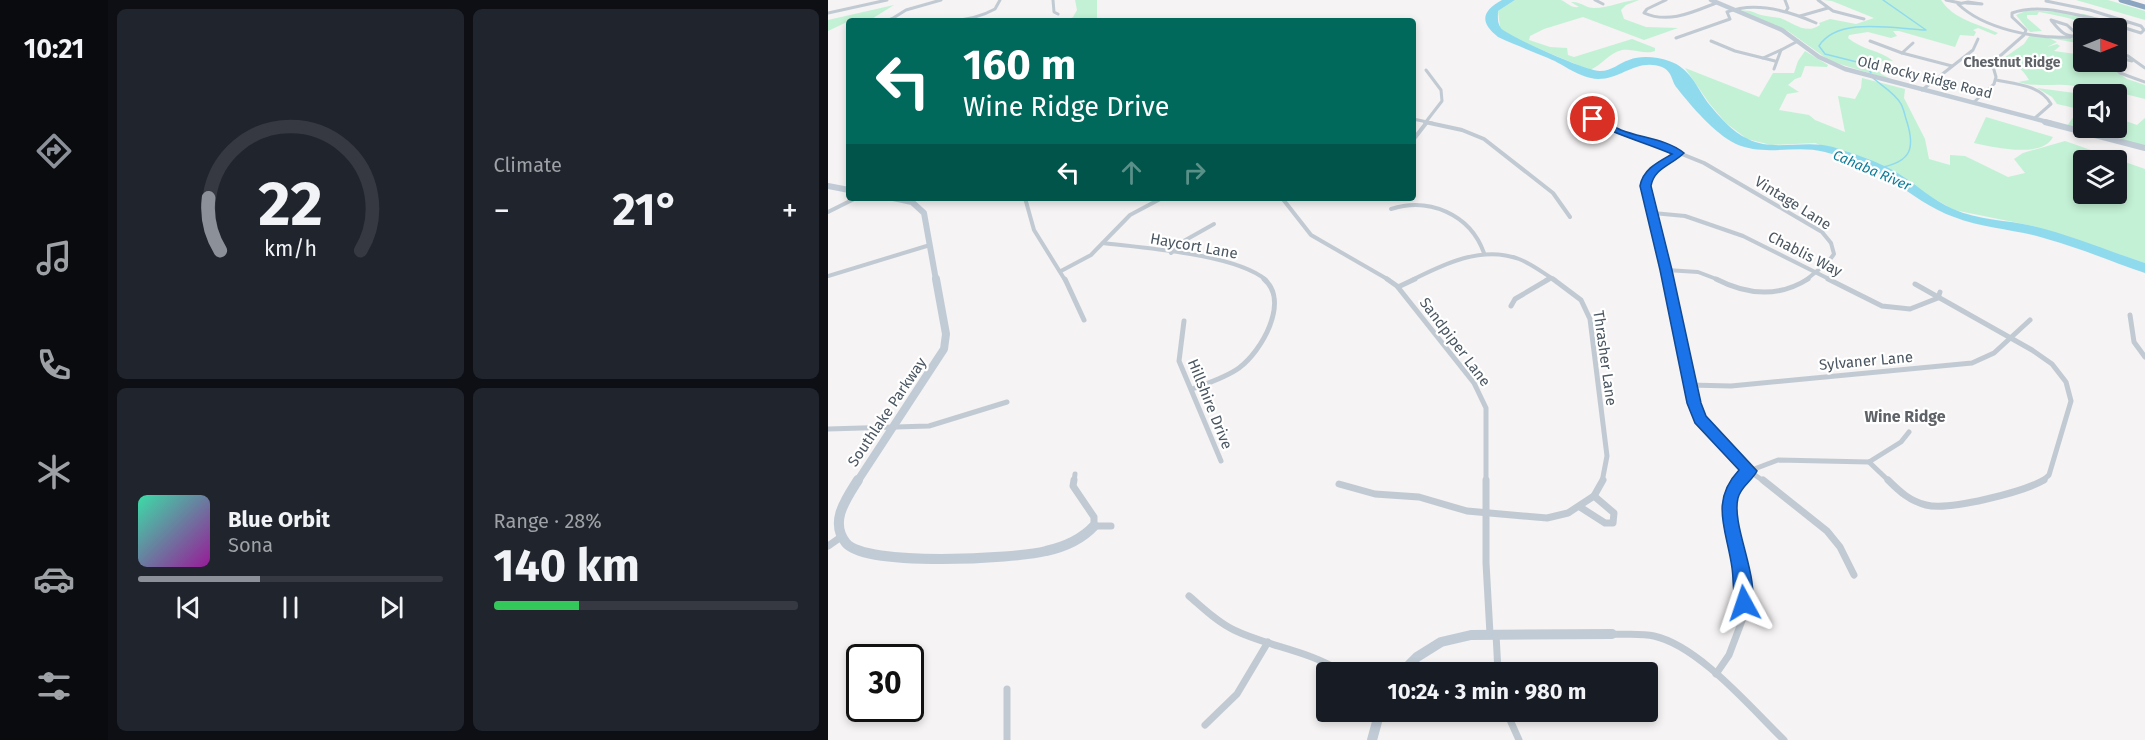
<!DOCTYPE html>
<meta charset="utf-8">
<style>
:root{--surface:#171b24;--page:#20242c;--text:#f1f3f6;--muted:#9ea1a6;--line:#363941;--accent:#8c9099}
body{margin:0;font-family:"Fira Sans",sans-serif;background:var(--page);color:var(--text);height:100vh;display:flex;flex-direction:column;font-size:22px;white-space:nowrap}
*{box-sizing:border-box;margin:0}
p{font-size:20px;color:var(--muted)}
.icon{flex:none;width:33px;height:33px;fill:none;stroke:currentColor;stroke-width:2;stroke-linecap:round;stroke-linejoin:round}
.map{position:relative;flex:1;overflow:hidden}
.details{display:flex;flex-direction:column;gap:9px;padding:9px;background:#0d0f14;width:720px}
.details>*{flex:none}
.top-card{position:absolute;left:18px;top:18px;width:570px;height:183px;border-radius:6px;box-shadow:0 3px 9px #0003;background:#00695c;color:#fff;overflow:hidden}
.needle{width:39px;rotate:89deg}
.buttons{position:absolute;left:1245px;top:18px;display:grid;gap:12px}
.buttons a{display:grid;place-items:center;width:54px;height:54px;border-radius:6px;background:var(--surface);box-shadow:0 3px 9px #0003;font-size:30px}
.speed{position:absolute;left:18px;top:644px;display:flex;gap:12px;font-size:30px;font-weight:700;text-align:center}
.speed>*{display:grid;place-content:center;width:78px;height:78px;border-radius:50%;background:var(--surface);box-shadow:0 3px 9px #0003;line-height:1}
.speed .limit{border:3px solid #111;border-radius:9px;background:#fff;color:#111}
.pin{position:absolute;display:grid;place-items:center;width:51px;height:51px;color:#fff;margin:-26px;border:3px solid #fff;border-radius:50%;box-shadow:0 2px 6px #0007}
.me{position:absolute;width:66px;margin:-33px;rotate:355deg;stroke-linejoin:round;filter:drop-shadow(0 0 4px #0008)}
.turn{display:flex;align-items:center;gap:21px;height:126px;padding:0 18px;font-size:27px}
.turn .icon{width:78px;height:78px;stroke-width:2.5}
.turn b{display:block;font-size:42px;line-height:51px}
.lanes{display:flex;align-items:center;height:57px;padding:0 18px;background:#0003;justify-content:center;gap:30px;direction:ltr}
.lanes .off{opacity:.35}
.big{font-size:45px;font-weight:700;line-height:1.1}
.details .widget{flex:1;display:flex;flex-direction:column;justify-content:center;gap:9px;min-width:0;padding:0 21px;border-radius:9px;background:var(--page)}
.details .dial{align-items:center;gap:0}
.dial svg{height:156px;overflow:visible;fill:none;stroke:var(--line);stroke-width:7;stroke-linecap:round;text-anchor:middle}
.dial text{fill:var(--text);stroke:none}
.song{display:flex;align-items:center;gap:18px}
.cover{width:72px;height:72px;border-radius:9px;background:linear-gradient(135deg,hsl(160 70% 55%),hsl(300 70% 35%))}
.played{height:6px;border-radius:3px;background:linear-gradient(90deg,var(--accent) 40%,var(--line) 40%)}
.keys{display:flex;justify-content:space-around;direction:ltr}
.heat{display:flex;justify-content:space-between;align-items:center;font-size:33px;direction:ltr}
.charge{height:9px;border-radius:4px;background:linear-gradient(90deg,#34c759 28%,var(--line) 0)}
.details .tiles{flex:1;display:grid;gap:9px;grid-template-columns:repeat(2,1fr)}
.trip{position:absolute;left:488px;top:662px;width:342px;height:60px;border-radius:6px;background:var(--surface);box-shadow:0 3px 9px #0003;font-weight:700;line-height:60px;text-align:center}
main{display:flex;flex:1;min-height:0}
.dock{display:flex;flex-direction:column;width:108px;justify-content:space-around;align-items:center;background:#090b0e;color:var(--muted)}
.dock .icon{width:42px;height:42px}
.dock .selected{color:var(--accent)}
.dock b{font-size:27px;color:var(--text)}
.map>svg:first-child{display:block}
.green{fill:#c3f1d5;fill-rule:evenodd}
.water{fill:#90daee}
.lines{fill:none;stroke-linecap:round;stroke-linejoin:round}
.stream{stroke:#90daee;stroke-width:1.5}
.street-far3{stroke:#c1cad2;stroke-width:3}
.street-far2{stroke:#c1cad2;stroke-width:4}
.street-far1{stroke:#c1cad2;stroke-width:5}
.street{stroke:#c1cad2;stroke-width:7}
.secondary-far3{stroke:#c1cbd6;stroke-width:4.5}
.secondary-far2{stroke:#c1cbd6;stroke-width:6}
.secondary-far1{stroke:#c1cbd6;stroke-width:8}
.secondary{stroke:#c1cbd6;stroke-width:10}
.highway{stroke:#8ba5c1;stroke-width:5}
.route{fill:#1a73e8;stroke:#114b97;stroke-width:1.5}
.labels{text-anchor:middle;stroke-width:4.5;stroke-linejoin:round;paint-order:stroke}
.far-neighbourhood-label{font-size:14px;font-weight:bold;fill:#5f6368;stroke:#fff}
.far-street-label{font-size:14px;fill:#4a5661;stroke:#fff}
.far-water-label{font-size:14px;font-style:italic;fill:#0c7c9b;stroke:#fff}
.street-label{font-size:15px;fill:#4a5661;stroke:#fff}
.neighbourhood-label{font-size:16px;font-weight:bold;fill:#5f6368;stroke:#fff}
</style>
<main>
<nav class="dock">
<b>10:21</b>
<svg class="icon selected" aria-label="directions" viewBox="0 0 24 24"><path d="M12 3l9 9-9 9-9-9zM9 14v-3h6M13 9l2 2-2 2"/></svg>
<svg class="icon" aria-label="music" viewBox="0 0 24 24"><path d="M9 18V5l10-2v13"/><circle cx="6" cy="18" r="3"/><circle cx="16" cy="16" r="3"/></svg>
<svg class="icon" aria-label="phone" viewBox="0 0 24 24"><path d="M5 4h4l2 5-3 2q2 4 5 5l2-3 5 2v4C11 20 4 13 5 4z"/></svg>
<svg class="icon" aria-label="climate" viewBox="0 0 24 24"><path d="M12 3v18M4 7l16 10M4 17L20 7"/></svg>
<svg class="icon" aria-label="car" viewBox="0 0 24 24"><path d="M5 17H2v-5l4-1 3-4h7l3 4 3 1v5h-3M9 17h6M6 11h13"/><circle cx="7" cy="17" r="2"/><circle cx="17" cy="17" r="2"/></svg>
<svg class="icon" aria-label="filters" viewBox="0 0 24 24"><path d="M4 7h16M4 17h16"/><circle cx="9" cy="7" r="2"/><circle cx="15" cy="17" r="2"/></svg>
</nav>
<section class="details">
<div class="tiles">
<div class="widget dial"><svg viewBox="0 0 100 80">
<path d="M14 69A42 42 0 1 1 86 69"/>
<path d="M14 69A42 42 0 0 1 8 42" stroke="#8c9099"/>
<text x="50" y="56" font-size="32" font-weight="700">22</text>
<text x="50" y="72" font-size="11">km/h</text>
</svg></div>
<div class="widget"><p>Climate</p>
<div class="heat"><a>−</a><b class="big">21°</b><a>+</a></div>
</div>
<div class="widget">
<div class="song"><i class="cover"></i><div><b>Blue Orbit</b><p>Sona</p></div></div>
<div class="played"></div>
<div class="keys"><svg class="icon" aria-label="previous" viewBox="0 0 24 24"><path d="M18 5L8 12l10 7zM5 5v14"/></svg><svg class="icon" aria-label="pause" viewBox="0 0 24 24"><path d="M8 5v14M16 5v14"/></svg><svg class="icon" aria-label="next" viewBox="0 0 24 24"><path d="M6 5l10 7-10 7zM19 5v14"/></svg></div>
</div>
<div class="widget"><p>Range · 28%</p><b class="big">140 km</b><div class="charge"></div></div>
</div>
</section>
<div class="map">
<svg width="1317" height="740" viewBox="0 0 1317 740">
<rect width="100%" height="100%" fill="#f5f3f3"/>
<g class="green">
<path d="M247,0H269V21H238L245,17L249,10Z"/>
<path d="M687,0C698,0 723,0 733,0C740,3 742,8 751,7L743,2C752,1 758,8 766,8C782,8 796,0 811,0L798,5L793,10L796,19L818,27L850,28L816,40L755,17L716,29L702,36L701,40L722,47L739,48L740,55L746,57L804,39L827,48V51C817,55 805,48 794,50C781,53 774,65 762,70L683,37L672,27L670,11Z"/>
<path d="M996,0H1113C1126,20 1149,23 1170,33L1167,35L1150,28L1145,30L1148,32L1146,36L1132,35L1127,47L1071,31H1065L1069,36L1063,38L1040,32L1021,35L1020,38C1034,50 1052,50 1065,61L1056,60L1047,66L1053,74L1067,81L1002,61L960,31L910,11C925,9 925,14 938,16C942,17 947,17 952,18C966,23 977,35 992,25L991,23L1002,19L1028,24L1046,18L1004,1Z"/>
<path d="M1248,0H1280L1317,11V20Z"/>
<path d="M66,5L42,20L21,21L0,31V20Z"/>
<path d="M1200,10L1256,14L1293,25C1276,36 1260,24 1244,19C1233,16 1222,14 1211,12L1209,15H1199V18L1214,31L1202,32L1188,15Z"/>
<path d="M1202,35C1219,36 1241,34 1255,44L1221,38L1229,42L1219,47L1229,44L1232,46L1226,51L1255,55L1256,62H1275L1299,79L1317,85V99L1297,94L1289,102L1288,94H1256V128H1271L1282,136L1239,126L1251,109L1229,104L1224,97L1209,88L1254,94L1257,89C1236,80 1212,89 1190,82L1201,80C1193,66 1186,64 1170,62L1196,44Z"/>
<path d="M977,51L1000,65L999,67L977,66L973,77L967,79L960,85L971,92L959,94L951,110L981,115L987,120L1017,132L1010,96L1027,99L1033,88L1034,78L1077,89L1076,98L1097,139L1101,159L1122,165V155L1137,156L1180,177L1197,173L1186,159L1195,153L1237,141L1317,169V263L1205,226L1126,210L1091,190L1068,173L987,143L943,145L919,139L898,123L881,103L857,68L931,97L945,73H966L970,61ZM1256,160H1288V194H1256Z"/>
<path d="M1158,117L1225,137C1214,159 1165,147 1146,143Z"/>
<path d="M1289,118L1309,125L1317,118V147L1297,141L1276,128H1288Z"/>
</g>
<path class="water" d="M674,0H687L670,11C670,17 669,23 673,28C681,37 760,72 772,71C784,71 791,63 801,60C813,55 829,57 841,61C862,68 868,86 880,103C891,116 904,132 920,139C945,152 977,139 1005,147C1026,154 1049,161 1068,172C1088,184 1104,200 1125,209C1150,220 1179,220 1205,226C1243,235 1280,251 1317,263V273C1284,262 1252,248 1219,239C1188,229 1156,229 1126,217C1103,209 1084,194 1064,181C1044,168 1020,158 997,152C967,144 938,157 908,144C886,133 864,107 849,88C843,81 845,72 834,67C809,58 794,79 770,79C751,78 737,65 720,58C704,51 687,45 670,37C651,22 654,11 674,0Z"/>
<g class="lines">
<g class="stream">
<path d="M1043,73L1037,64L997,54L991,46C1010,16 1067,29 1098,30L1055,0"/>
<path d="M1045,78C1053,85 1068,94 1073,104C1076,109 1077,117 1079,122C1087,148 1083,161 1055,167"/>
</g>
<g class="street-far3">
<path d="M225,0L226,12L230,14"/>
<path d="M767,0L775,4"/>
<path d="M838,0L819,9L816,13C841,24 865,12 888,3"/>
<path d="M957,0L960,8L958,11"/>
<path d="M990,0L1005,11L1036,19"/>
<path d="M1118,0L1132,3"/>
<path d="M1218,1L1262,10L1313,26L1316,30L1313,33L1297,28"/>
<path d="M1138,3L1154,4L1140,2L1130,4C1156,29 1207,39 1243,37"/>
<path d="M0,13L59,0"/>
<path d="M972,16L1000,8"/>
<path d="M63,19C97,21 137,26 167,9L172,0"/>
<path d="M62,20L78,10L113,0"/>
<path d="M1223,20L1239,25L1251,36C1237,38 1231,30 1223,20Z"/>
<path d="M848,38L902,19L899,12C928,1 961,11 988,23"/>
<path d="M1246,38L1256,42"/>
<path d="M883,41L907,51L947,61"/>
<path d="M1042,41L1074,53L1124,66"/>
<path d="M1074,53L1085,43"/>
<path d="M1288,53L1300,56L1317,68"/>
<path d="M1288,57L1304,61"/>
<path d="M935,58L953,50"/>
<path d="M1280,62L1292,73L1317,82"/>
<path d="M946,69L953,50L970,41"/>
<path d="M1168,80C1188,84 1212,85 1223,104L1207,118"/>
<path d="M1094,90L1145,50L1150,39"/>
<path d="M1146,102L1166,84L1168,77L1164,63L1196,35L1198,30L1184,17V13C1222,0 1261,23 1299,23"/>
<path d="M585,119L604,123"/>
<path d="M765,119L773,123"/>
<path d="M597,123L614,101L613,90L598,70"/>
</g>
<g class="street-far2">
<path d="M597,122L634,130L656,139L725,193L742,217"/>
<path d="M770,122L790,132L824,142L876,163L994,232L1003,243L1006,254L1000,262L978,280"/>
<path d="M585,140L599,122"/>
<path d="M197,198L206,230L237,280"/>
<path d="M454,198L483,235L561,280"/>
<path d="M563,209C601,197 642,214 656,253"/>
<path d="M0,212L28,198"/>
<path d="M825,213L857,216L915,236L1003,280"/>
<path d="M275,243C316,248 407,254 438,280"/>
<path d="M343,253L354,242L386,224"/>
<path d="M838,270L870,272L891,280"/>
<path d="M233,271L263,255L302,215L334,198"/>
<path d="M0,276L102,245"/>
<path d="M584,280C616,264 654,245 691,259C704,264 715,273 727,280"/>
<path d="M718,280L722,278"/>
<path d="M840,280L817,186L825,170L851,153"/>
</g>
<g class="street-far1">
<path d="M237,279L256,320"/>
<path d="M559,279L569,286L646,383L658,408V482"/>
<path d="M725,279L753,300L762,319L779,456L774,482"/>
<path d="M840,279L861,385L872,419L921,471L937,482"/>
<path d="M888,279C919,295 950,298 980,279"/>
<path d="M1000,279L1054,306L1082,309L1110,298L1112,292"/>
<path d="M1087,284L1204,350L1224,364L1238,382L1243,401L1221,475L1213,482"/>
<path d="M570,287L587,279"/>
<path d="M683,306L687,299L721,279"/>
<path d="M1302,315L1306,342L1317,357"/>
<path d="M356,321L351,361L393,461"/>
<path d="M861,385L903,386L1144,363L1166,353L1202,320"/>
<path d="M364,389C380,383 397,378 411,368C434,351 462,301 436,279"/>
<path d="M0,429L101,426L179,402"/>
<path d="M1041,462L1062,482"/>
<path d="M246,482L247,474"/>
<path d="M911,482L921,471L950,460L1041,462L1073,442L1081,432"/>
</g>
<g class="street">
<path d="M246,480L245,486L266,517V526H283"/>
<path d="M658,480V563L662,634"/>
<path d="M935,480L999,531L1012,547L1026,575"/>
<path d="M1060,480C1072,492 1082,501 1098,505C1121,511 1195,492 1216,480"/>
<path d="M511,484L547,494L591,497L639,511L719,518L740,513L766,496L775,480"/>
<path d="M752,507L777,523H785L786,513L766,496"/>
<path d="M0,546L13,537"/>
<path d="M361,596C375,608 389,622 406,630C441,647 480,650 514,672"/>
<path d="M668,634L670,672"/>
<path d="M784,634C797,635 813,633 826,636C871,646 923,708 956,740"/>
<path d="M888,674L901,655L915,618L916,589L901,511L902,497L912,480"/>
<path d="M179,689V740"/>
<path d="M678,711L691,740"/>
<path d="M377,725L409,694L440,642"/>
</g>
<path class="secondary-far3" d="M883,0L954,30L991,57L1017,69L1223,123"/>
<g class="secondary-far2">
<path d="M1217,122L1317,148"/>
<path d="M0,186L21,190"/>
<path d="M65,198L84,202L96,213L108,280"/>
</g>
<path class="secondary-far1" d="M29,482L116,349L118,334L108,279"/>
<g class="secondary">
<path d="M30,480C18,499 1,522 18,543C38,567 186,559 218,551C236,547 253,540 266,526"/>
<path d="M574,672L589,657L613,642L643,635L784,634"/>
<path d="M544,740L552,711"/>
</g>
<path class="highway" d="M1293,0L1317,7"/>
</g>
<path class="route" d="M762,117C773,116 783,126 793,130C813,138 839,139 856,153C844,165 826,168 823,186L844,270L873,403L878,416L929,471C924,481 913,486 910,498C903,527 934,581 922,609L916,612L910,609C904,597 906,581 904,568C899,530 881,502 911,470L867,423L859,403L832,270L812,186C815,169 830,162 844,154C816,142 788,135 762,121Z"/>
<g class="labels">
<g class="far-neighbourhood-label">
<text x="1184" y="67">Chestnut Ridge</text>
</g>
<g class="far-street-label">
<text transform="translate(1097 77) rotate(14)" y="5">Old Rocky Ridge Road</text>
</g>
<g class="far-water-label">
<text transform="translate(1044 170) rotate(23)" y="5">Cahaba River</text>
</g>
<g class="street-label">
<text transform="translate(965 203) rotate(32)" y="5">Vintage Lane</text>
<text transform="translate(366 246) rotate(10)" y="5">Haycort Lane</text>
<text transform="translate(977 254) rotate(27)" y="5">Chablis Way</text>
<text transform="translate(627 342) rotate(53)" y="5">Sandpiper Lane</text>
<text transform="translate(777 358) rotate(82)" y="5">Thrasher Lane</text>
<text transform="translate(1038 361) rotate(-5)" y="5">Sylvaner Lane</text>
<text transform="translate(382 404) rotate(68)" y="5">Hillshire Drive</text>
<text transform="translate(59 412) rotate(-56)" y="5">Southlake Parkway</text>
</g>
<g class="neighbourhood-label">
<text x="1077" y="422">Wine Ridge</text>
</g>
</g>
</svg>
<div class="buttons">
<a><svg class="needle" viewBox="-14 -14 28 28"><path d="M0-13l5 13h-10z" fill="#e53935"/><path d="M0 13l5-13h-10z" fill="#9ea1a6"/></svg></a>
<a><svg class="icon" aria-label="sound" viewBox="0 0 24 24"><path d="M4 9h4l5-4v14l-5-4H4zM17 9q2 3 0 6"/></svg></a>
<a><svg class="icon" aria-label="layers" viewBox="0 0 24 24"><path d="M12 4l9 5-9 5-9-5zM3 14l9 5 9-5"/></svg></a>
</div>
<div class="speed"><div class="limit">30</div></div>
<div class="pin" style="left:765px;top:119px;background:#d93025"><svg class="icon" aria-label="arrive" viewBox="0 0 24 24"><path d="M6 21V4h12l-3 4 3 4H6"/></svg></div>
<svg class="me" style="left:916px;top:603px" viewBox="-20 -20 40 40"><path d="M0-17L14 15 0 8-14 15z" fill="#1a73e8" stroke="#fff" stroke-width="4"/></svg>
<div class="trip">10:24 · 3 min · 980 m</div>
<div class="top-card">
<div class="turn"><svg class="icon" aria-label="left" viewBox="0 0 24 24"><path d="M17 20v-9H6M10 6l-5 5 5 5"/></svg><div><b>160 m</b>Wine Ridge Drive</div></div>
<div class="lanes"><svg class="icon" aria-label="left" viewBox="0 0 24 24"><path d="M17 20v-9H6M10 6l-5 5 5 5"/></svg><svg class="icon off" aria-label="ahead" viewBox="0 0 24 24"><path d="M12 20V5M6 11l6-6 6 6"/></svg><svg class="icon off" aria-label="right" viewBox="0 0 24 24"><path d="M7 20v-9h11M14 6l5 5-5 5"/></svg></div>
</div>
</div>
</main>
